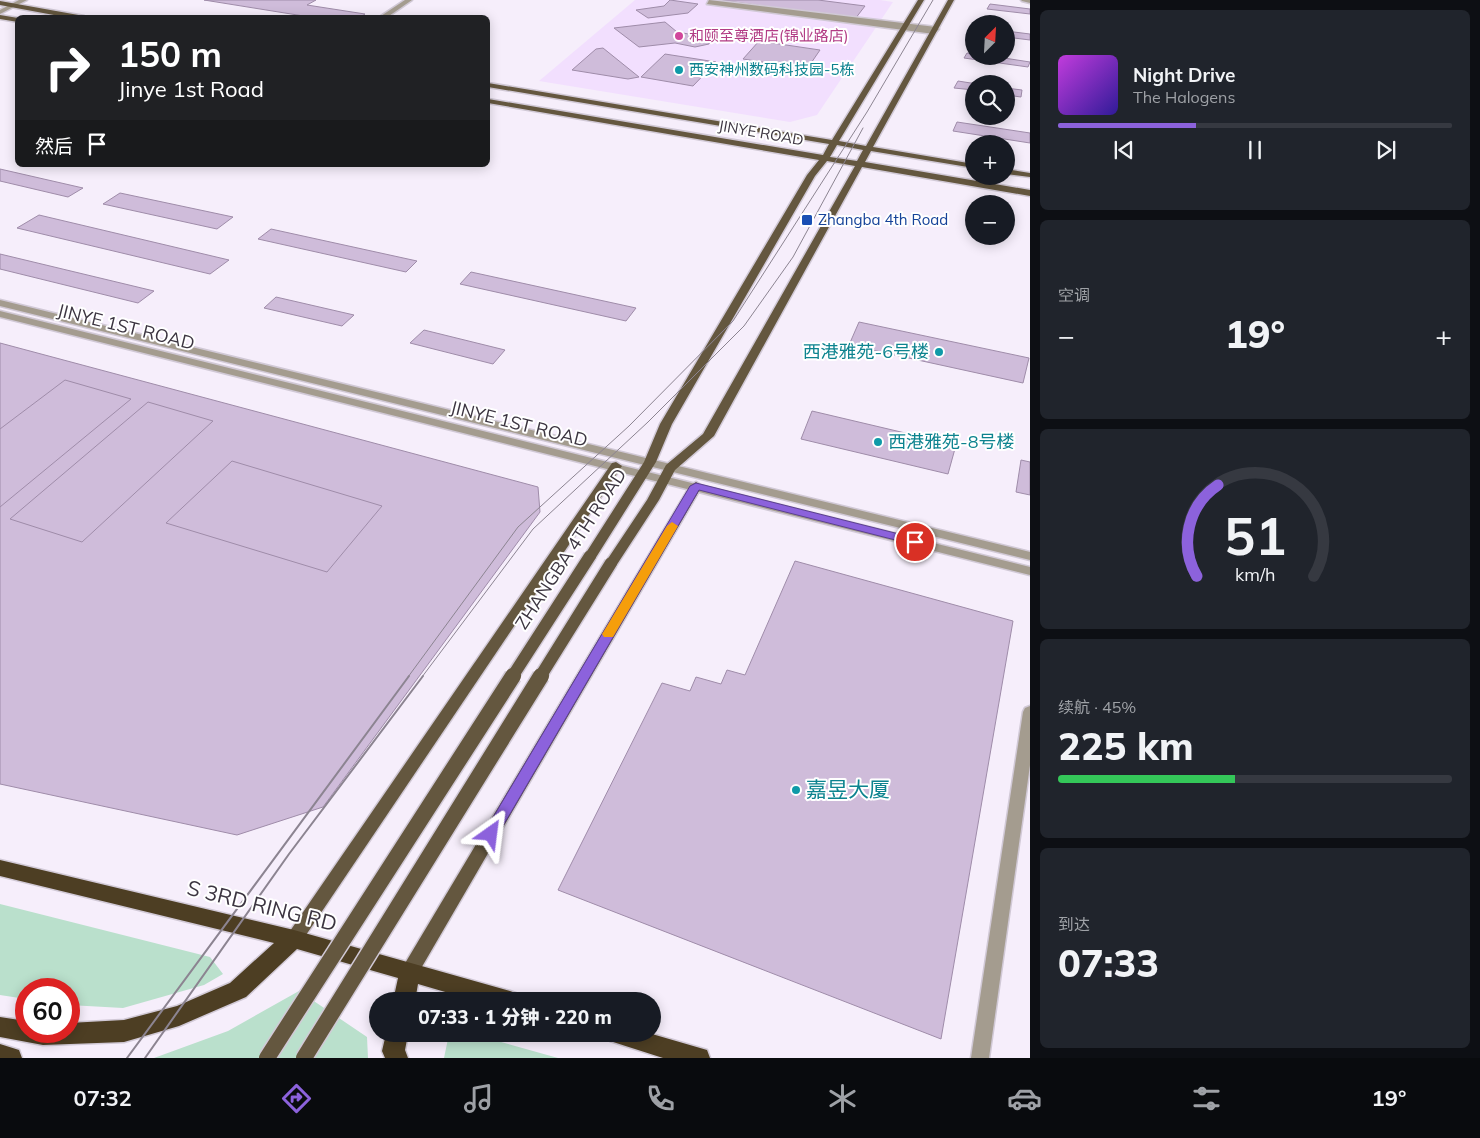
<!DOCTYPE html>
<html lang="zh">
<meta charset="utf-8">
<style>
:root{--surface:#171b24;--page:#20242c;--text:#f1f3f6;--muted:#9ea1a6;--line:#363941;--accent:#8c62dc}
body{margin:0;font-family:Mulish,"Noto Sans SC",sans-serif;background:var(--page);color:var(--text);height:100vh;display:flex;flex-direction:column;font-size:19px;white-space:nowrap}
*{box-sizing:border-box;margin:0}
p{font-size:16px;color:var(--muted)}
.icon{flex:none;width:28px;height:28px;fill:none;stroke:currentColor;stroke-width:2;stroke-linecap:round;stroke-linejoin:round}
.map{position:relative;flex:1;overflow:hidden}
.details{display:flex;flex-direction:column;gap:10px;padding:10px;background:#0d0f14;width:450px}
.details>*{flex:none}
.top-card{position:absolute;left:15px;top:15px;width:475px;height:152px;border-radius:8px;box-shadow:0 2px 12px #0003;background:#202124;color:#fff;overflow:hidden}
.needle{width:32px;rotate:24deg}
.tools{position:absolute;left:965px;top:15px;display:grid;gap:10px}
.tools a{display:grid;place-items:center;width:50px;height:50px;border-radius:50%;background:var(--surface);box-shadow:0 2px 12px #0003;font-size:25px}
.speed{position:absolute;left:15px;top:978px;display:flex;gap:10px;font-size:25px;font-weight:700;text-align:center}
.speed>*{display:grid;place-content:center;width:65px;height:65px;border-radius:50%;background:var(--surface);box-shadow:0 2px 12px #0003;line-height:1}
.speed .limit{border:8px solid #d22;background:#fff;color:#111}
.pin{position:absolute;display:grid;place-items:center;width:42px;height:42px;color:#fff;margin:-21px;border:2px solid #fff;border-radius:50%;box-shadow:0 1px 5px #0007}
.me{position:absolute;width:55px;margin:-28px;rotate:31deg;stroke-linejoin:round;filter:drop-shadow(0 0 4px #0008)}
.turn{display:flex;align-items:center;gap:18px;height:105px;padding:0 20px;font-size:22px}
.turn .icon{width:65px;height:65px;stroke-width:2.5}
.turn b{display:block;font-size:35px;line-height:42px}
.then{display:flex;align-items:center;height:48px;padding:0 20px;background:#0003;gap:10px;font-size:19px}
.big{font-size:38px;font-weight:800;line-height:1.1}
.details .tile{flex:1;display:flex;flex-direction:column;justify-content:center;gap:8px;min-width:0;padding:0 18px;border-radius:8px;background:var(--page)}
.details .dial{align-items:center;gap:0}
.dial svg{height:130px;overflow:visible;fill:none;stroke:var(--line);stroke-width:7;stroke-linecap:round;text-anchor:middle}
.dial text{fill:var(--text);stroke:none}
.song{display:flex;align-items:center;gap:15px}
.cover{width:60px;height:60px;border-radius:8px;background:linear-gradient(135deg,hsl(290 70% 55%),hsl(250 70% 35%))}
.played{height:5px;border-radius:2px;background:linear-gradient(90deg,var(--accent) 35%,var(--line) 35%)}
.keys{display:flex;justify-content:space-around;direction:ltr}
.heat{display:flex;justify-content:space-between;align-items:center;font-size:28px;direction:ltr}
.charge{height:8px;border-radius:4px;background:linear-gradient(90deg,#34c759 45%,var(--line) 0)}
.trip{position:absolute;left:369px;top:992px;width:292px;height:50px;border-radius:25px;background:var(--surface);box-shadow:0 2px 12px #0003;font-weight:800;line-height:50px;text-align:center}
.tabs{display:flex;height:80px;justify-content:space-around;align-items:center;background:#090b0e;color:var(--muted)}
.tabs .icon{width:35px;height:35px}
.tabs .on{color:var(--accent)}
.tabs b{font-size:22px;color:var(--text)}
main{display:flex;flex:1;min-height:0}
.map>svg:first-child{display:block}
.built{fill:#f2dffe}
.green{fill:#bae0cc}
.building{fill:#cfbcda;stroke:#9f8ca9}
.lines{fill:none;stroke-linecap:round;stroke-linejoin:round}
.minor-casing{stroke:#d1c9d6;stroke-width:3}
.major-casing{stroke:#d1c9d6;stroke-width:3}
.highway-casing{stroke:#d1c9d6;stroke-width:3}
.minor{fill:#a49c8f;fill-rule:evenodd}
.major{fill:#64573f;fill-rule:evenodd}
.highway{fill:#4d3e23;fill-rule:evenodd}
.tram-far1{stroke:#8c8491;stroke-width:1}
.tram{stroke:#8c8491;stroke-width:2}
.major-bridge-far1-casing{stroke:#d1c9d6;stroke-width:15;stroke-linecap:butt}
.major-bridge-casing{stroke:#d1c9d6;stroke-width:19;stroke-linecap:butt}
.major-bridge-far1{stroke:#64573f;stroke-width:12}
.major-bridge{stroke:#64573f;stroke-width:16}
.route{fill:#8c62dc;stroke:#5b408f}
.slow{fill:#f59e0b}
.hotel-dot{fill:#d1479c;stroke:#fff;stroke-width:2}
.culture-dot{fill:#0f9aa8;stroke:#fff;stroke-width:2}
.transit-dot{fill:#1a4fb4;stroke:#fff;stroke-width:2}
.labels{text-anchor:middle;stroke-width:4;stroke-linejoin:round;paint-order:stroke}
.far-hotel-label{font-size:15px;fill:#b23c85;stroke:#fff;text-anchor:start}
.far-culture-label{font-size:15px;fill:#0d838f;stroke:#fff;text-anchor:start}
.far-street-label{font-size:15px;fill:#3c3541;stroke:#fff}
.far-transit-label{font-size:15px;fill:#164399;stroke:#fff;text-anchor:start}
.street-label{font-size:18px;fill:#3c3541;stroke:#fff}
.culture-label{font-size:18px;fill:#0d838f;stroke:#fff;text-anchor:end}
.near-culture-label{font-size:21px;fill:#0d838f;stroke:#fff;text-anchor:start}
.near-street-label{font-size:21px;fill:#3c3541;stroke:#fff}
</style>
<main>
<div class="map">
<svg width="1030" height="1058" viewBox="0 0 1030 1058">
<rect width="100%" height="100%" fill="#f6eefb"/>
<path class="built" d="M635,0H880L893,2L817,115L790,122L539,81Z"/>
<g class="green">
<path d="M0,904L210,957L223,974L204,985L123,1008L69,1005V989H26V999L0,995Z"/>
<path d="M299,991L367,1037L368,1058H154L228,1031Z"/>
<path d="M449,1034H473L558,1058H444Z"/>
</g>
<g class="building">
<path d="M204,0H316L307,5L365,14L359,18H316Z"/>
<path d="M670,0L698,4L688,13L648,18L636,10L664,6Z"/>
<path d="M720,0H818L865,6L855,19Z"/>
<path d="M990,4L1030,9V14L987,9Z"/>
<path d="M665,22L677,32L706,37L710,40L709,44L695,47L675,43L639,47L614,28Z"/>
<path d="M1006,31L1030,34V40L1006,37Z"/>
<path d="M759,41L820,50L807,69L743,59Z"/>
<path d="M603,48L639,77L628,79L572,70L596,49Z"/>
<path d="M967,53L974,54V56H991L1030,62L1028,67L964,58Z"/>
<path d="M665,54L716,62L693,86L641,77Z"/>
<path d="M958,81L977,84H974V90L954,88Z"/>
<path d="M1006,88L1022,90L1021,97L1006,95Z"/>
<path d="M957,122L1030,133V143L953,131Z"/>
<path d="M0,169L83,188L68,197L0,181Z"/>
<path d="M120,193L233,217L217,229L103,204Z"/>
<path d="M39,215L229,260L210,274L17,228Z"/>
<path d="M271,229L417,261L406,272L258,239Z"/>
<path d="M0,254L154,291L138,303L0,269Z"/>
<path d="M471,272L636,308L626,321L460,284Z"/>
<path d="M276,297L354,315L342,326L264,308Z"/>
<path d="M859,322L1029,358L1023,383L849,345Z"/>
<path d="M424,330L505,350L493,364L410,343Z"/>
<path d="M0,343L538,487L540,512L323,807L237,835L0,784Z"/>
<path d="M65,380L131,399L0,507V429Z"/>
<path d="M148,402L213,421L82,542L10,519Z"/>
<path d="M812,411L956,445L948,474L801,439Z"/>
<path d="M1021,460L1030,462V495L1016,492Z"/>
<path d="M232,461L382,506L327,572L166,523Z"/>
<path d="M795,561L1013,621L941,1039L558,890L662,683L690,691L696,677L721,684L727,670L745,675Z"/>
</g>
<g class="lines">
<defs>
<g id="minor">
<path d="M19,0H27L0,14V10Z"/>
<path d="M405,0H412L386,18H378Z"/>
<path d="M709,0L936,27L939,29L934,34L707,4Z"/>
<path d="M1021,0H1030V3L1022,1Z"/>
<path d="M0,300L1030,552V560L0,306Z"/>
<path d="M0,311L1030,567V575L0,317Z"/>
<path d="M1030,706V765L989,1058H971L1023,712L1025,708Z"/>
</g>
<g id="major">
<path d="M918,0H924L839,141L866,146L948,0H954L873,147L974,164V168L871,151L865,162L1030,190V196L862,167L714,436L675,470L659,500L616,566H606L605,563L647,500L666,465L703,434L855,166L827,161L815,176L672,424L656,462L595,559H585L584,556L644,462L660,424L807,175L819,160L488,103V99L823,155L829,144L488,87V83L832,140ZM837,145L863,150L857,161L830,157Z"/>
<path d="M0,1L84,16L87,18H70L0,5Z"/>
<path d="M0,15L18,18V22L0,19Z"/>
<path d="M1006,169L1030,173V177L1006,174Z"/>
<path d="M616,462L622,466L300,944L294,947L288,944L285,939L288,934L612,463Z"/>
<path d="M696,482L702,486L416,977L410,979L404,977L401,971L404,965L690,486Z"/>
</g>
<g id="highway">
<path d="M0,860L294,930L510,991L518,994L521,1001H476L418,984L415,1001H393L398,978L297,949L246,997L179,1026L124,1042L43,1045L0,1037V1017L26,1021V1031H69V1023L124,1020L177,1006L230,983L274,943L0,876Z"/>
<path d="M386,1034H408L405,1050L408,1058H385L382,1051Z"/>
<path d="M607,1034H652L707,1050L710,1058H663L610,1041Z"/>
<path d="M0,1044L19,1050L22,1058H0Z"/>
</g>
</defs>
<use href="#minor" class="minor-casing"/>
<use href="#major" class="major-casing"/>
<use href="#highway" class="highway-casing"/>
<use href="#minor" class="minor"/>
<use href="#major" class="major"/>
<use href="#highway" class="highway"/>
<g class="tram-far1">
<path d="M408,677L518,527L629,426L733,321L867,112L933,0"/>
<path d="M422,677L533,529L648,422L744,326L793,257L863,128"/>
</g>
<g class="tram">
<path d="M127,1058L409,676"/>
<path d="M145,1058L289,854L423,676"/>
</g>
<defs>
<g id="major-bridge-far1">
<path d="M512,677L590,556"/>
<path d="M540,677L611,563"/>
</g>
<g id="major-bridge">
<path d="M267,1058L513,676"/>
<path d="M304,1058L541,676"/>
</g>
</defs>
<use href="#major-bridge-far1" class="major-bridge-far1-casing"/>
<use href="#major-bridge" class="major-bridge-casing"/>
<use href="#major-bridge-far1" class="major-bridge-far1"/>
<use href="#major-bridge" class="major-bridge"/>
</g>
<path class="route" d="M696,483L915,538L920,542L915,545L699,490L496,838L491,840L486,838L484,834L486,829L690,486Z"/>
<path class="slow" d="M672,522L678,526L613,637H604L602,634L604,631L667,526Z"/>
<circle class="hotel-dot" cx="679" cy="36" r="5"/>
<g class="culture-dot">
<circle cx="679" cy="70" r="5"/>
<circle cx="939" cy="352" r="5"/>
<circle cx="878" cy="442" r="5"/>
<circle cx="796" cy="790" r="5"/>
</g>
<rect class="transit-dot" x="801" y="214" width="12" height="12" rx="2.5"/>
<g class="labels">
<g class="far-hotel-label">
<text x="689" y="41">和颐至尊酒店(锦业路店)</text>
</g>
<g class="far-culture-label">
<text x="689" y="75">西安神州数码科技园-5栋</text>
</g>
<g class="far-street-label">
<text transform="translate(761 133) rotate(10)" y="5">JINYE ROAD</text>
</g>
<g class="far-transit-label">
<text x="818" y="225">Zhangba 4th Road</text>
</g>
<g class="street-label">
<text transform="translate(126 327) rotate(14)" y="6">JINYE 1ST ROAD</text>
<text transform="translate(519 424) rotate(14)" y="6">JINYE 1ST ROAD</text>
<text transform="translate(571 549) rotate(-57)" y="6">ZHANGBA 4TH ROAD</text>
</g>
<g class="culture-label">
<text x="929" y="358">西港雅苑-6号楼</text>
<text x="888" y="448" text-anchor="start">西港雅苑-8号楼</text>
</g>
<g class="near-culture-label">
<text x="806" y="797">嘉昱大厦</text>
</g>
<g class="near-street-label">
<text transform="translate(262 906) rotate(14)" y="7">S 3RD RING RD</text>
</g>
</g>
</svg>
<div class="tools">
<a><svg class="needle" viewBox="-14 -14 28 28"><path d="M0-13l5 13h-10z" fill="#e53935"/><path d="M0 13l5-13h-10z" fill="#9ea1a6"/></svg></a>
<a><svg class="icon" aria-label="search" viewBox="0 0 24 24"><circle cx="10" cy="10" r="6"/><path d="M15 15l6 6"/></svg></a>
<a>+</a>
<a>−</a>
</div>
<div class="speed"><div class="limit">60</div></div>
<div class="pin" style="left:915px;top:542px;background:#d93025"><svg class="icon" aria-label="arrive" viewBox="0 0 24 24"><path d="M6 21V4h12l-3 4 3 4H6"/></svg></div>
<svg class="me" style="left:491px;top:834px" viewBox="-20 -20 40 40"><path d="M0-17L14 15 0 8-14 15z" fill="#8c62dc" stroke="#fff" stroke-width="4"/></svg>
<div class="trip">07:33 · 1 分钟 · 220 m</div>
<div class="top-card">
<div class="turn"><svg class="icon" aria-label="right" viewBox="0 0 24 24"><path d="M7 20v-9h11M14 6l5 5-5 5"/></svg><div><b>150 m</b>Jinye 1st Road</div></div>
<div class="then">然后<svg class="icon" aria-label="arrive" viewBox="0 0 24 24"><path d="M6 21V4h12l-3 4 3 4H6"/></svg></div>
</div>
</div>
<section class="details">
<div class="tile">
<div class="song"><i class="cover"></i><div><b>Night Drive</b><p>The Halogens</p></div></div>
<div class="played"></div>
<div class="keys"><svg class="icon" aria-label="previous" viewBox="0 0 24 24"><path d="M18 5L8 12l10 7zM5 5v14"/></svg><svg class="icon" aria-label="pause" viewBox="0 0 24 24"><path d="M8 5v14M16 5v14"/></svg><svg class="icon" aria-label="next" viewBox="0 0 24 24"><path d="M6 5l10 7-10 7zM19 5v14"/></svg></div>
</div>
<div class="tile"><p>空调</p>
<div class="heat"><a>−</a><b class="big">19°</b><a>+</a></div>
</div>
<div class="tile dial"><svg viewBox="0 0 100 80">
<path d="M14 69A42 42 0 1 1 86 69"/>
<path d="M14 69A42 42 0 0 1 27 13" stroke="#8c62dc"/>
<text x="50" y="56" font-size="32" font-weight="700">51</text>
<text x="50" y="72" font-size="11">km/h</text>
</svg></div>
<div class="tile"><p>续航 · 45%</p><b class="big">225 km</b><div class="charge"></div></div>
<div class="tile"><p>到达</p><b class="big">07:33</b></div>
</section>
</main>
<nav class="tabs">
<b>07:32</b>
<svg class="icon on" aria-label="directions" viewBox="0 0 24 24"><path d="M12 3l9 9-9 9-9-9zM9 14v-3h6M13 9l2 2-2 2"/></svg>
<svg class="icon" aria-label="music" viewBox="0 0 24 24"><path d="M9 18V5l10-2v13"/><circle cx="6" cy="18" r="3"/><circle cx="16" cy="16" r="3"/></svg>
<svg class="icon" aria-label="phone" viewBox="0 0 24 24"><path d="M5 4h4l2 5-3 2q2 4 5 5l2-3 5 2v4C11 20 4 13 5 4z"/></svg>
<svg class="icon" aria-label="climate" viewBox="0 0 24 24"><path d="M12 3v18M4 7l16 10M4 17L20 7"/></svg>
<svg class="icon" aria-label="car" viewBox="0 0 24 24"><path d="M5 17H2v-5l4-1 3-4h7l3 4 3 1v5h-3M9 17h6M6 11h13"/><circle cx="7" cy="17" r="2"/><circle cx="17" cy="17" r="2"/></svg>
<svg class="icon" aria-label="filters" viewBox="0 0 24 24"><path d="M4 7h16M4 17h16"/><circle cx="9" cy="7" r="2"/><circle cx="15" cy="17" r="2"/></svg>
<b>19°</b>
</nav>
